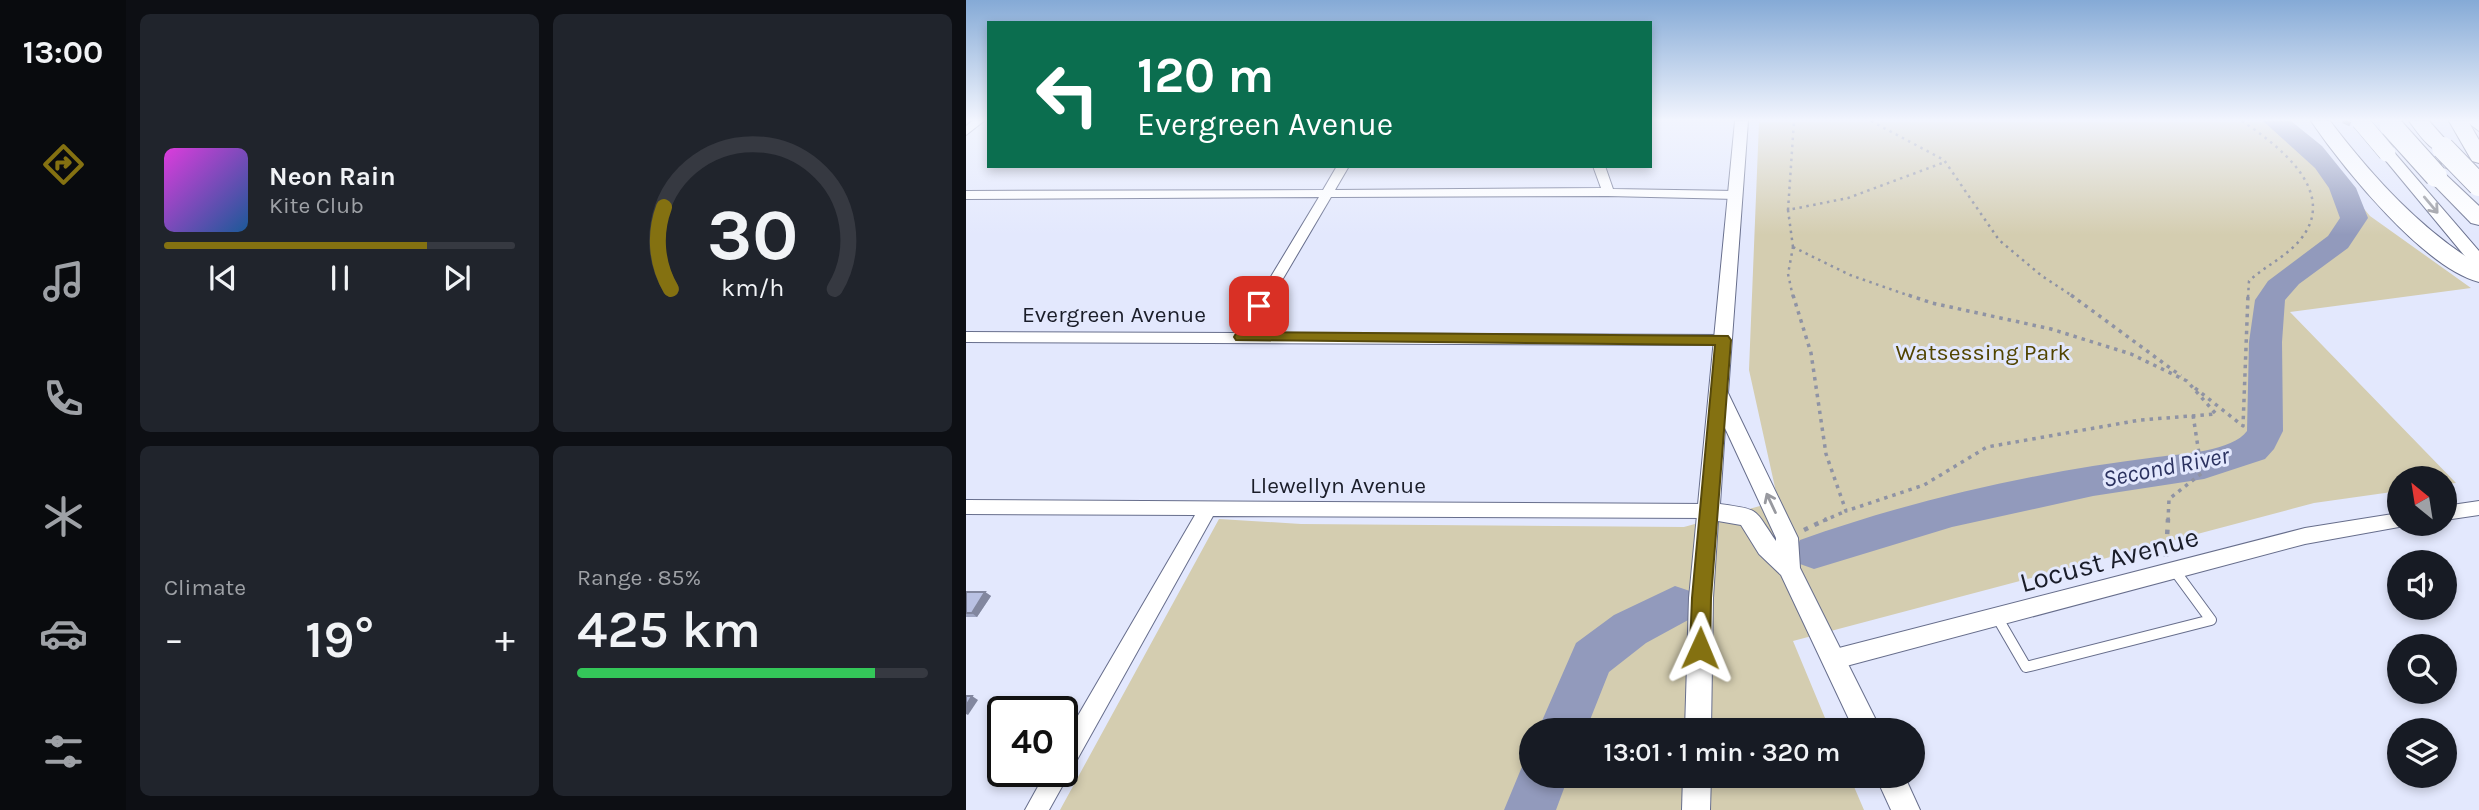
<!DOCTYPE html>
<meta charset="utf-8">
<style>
:root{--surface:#171b24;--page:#20242c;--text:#f1f3f6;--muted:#9ea1a6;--line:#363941;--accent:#847111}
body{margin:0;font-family:Karla,sans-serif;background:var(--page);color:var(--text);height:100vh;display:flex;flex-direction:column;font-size:26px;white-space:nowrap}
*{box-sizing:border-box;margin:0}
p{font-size:23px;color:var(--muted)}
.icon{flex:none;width:38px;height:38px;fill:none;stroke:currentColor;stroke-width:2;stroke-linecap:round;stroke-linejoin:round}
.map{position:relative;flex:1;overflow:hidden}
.sheet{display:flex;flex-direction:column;gap:14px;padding:14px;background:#0d0f14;width:840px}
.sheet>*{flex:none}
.hud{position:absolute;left:21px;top:21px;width:665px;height:147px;border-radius:0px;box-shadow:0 4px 10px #0003;background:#0b6e4f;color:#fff;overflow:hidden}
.needle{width:46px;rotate:330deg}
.controls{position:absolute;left:1421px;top:466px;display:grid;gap:14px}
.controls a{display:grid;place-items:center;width:70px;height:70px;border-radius:50%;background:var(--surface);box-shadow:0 4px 10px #0003;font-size:35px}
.speed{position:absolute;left:21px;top:696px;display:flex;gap:14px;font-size:35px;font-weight:700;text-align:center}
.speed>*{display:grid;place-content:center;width:91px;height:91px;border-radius:50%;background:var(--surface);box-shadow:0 4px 10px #0003;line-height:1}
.speed .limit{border:4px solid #111;border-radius:10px;background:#fff;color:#111}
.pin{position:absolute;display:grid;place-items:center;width:60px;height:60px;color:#fff;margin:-30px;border-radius:14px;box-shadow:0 4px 10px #0006}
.me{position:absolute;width:77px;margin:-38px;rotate:1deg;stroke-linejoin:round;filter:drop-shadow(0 0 5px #0008)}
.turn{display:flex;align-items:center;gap:24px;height:147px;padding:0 35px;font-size:32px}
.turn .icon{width:91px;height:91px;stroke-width:2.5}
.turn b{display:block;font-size:49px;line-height:60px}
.big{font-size:52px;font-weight:600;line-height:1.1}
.sheet .tile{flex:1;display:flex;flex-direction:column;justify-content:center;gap:10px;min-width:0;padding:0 24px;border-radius:10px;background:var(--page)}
.sheet .dial{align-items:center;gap:0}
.dial svg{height:182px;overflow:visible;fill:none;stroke:var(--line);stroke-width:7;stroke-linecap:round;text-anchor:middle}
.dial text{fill:var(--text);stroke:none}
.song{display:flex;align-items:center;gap:21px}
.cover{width:84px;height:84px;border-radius:10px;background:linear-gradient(135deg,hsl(300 70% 55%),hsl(210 70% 35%))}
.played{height:7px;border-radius:4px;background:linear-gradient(90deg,var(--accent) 75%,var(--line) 75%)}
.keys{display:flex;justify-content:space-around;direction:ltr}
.heat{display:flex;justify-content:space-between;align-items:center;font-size:38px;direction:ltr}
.charge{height:10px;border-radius:5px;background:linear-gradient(90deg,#34c759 85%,var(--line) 0)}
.sheet .tiles{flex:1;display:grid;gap:14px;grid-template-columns:repeat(2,1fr)}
.trip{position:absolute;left:553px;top:718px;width:406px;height:70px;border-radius:35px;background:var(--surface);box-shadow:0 4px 10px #0003;font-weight:600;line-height:70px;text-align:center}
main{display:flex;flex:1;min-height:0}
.dock{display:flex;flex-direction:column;width:126px;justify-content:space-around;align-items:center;background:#090b0e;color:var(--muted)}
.dock .icon{width:49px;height:49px}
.dock .active{color:var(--accent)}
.dock b{font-size:32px;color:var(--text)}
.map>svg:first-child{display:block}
.green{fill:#d4cdb0}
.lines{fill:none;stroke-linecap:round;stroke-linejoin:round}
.river{fill:#929abc;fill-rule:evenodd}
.service-casing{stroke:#676e8c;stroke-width:12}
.minor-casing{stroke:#676e8c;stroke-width:2}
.tertiary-casing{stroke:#676e8c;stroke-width:2}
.secondary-casing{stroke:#676e8c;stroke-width:2}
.motorway-casing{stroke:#676e8c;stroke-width:2}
.path-far2{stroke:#8f93a4;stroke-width:2.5;stroke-dasharray:2.5 4.5;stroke-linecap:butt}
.path-far1{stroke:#8f93a4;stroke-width:3.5;stroke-dasharray:3.5 5;stroke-linecap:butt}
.path{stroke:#8f93a4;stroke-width:4.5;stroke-dasharray:4.5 7;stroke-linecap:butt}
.service{stroke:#fff;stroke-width:10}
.minor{fill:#fff;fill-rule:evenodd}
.tertiary{fill:#fff;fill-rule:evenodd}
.secondary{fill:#fff;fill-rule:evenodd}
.motorway{fill:#fff;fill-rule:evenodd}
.rail{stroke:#7e8293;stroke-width:4.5;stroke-dasharray:8 4.5;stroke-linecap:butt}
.secondary-bridge-casing{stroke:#676e8c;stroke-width:18;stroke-linecap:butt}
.motorway-bridge-casing{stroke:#676e8c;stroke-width:24;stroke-linecap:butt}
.secondary-bridge{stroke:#fff;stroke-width:17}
.motorway-bridge{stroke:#fff;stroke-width:22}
.wall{fill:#9fa6c3}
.shaded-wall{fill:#82879f}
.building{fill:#b9c1e3;stroke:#82879f;stroke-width:2}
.oneway{stroke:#98999f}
.route{fill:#847111;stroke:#56490b;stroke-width:2}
.labels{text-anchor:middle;stroke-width:6;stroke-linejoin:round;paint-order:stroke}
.street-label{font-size:23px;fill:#1a1d29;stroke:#e3e8fd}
.park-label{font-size:23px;fill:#514400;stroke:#e3e8fd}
.water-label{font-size:24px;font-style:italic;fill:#2b3260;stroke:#e3e8fd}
.near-street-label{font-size:28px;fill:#1a1d29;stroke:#e3e8fd}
</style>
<main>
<nav class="dock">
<b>13:00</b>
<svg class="icon active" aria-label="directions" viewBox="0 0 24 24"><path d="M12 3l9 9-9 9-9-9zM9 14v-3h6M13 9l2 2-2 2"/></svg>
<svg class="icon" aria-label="music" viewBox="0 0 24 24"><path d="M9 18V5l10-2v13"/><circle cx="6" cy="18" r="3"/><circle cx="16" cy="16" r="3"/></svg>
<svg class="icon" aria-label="phone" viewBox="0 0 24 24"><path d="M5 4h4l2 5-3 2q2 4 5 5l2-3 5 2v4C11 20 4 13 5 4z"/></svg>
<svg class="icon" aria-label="climate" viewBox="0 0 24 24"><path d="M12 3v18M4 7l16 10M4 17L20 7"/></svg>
<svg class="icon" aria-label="car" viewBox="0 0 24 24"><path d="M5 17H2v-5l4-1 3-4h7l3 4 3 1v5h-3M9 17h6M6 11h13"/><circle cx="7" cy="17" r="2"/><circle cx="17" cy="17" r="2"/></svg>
<svg class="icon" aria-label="filters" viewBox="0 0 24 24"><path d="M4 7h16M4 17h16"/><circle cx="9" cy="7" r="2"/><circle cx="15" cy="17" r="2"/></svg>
</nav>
<section class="sheet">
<div class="tiles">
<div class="tile">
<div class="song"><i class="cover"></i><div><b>Neon Rain</b><p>Kite Club</p></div></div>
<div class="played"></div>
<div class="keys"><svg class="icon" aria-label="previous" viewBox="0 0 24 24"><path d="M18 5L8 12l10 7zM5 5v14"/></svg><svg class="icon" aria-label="pause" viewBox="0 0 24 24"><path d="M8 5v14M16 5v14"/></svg><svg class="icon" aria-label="next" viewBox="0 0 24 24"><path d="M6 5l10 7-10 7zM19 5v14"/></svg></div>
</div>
<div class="tile dial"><svg viewBox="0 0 100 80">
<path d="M14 69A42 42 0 1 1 86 69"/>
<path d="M14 69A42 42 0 0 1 11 33" stroke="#847111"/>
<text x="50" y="56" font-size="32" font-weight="700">30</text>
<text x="50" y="72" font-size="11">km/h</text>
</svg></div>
<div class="tile"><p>Climate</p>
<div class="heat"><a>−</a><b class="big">19°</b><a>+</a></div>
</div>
<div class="tile"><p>Range · 85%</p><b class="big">425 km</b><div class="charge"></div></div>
</div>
</section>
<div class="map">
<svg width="1513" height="810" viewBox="0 0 1513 810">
<rect width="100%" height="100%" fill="#e3e8fd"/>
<path class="green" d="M793,122H1326L1404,216L1505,288L1324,312L1490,483L1479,484V478H1433V491L1348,503L827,641L864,730H565V775H883L898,810H94L253,519L335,524L718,527L812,501L783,370Z"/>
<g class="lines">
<g class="river">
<path d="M1297,121H1325L1356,146L1390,188L1402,218L1382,248L1333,284L1319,300L1316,342L1317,431L1308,449L1299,459L1238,479L1127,496L986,527L848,569L834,564L828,552L834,540C949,499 1070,472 1191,457C1215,454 1267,451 1281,431L1283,342L1289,300L1302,281L1362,236L1374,218L1363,188L1349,168Z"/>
<path d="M709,586L724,591L730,605L724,619L680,643L643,672L620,730H572L610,643L648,615Z"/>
<path d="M565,755V775H603L590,810H538L560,757Z"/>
</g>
<defs>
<path id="service" d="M1031,617L1060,667L1245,620L1209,571"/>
<g id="minor">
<path d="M6,121H18L0,135V126Z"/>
<path d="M371,166H383L369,190L635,188L627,166H639L647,189L770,191L776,195L770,199L642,196L365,197L285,333L757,335L764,340L757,345L0,342V332L271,333L353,197L0,199V191L357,190Z"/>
<path d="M0,500L743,504L749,506L752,511L749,516L743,518L247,516L83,810H59L80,772H96V743L229,515L0,514Z"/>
<path d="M1513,501V515L1479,520V506Z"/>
<path d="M1433,513V523H1440L1433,527L1339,544L869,669L862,666L859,659L862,652L869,649L1339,528Z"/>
</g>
<g id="tertiary">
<path d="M769,121H782L762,393L832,538L834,568L915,730H888L815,575L793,554L775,525L752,521L747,598L745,730H719L723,598ZM759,428L810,538V541C787,508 796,510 754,504Z"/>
<path d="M717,775H745L744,810H716Z"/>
<path d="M909,775H938L954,810H925Z"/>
</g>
<g id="secondary">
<path d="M1500,121H1513V131Z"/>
<path d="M1421,148L1426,150L1513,251V267L1507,266L1416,156L1413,153Z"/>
</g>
<g id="motorway">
<path d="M1345,121H1364C1407,177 1453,228 1513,265V282C1458,268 1377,168 1345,121Z"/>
<path d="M1443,121H1463L1487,148L1484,152C1467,157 1453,134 1443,121Z"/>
<path d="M1483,121H1502L1513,140V163L1506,161Z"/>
<path d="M1470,170L1477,172L1513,206V225L1505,223L1463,180L1460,176L1463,172Z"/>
</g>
</defs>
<use href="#service" class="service-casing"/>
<use href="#minor" class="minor-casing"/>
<use href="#tertiary" class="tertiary-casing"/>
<use href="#secondary" class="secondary-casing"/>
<use href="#motorway" class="motorway-casing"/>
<g class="path-far2">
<path d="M905,121L978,160L1033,240L1076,276L1108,297"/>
<path d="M1276,121C1312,145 1374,192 1334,240C1320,257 1299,266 1283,281L1282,297"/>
<path d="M822,210L828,121"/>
<path d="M827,247L884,275L947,297"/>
<path d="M827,247L822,210L882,198L979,162"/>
<path d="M827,297L822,274L827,247"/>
</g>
<g class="path-far1">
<path d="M827,295L845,353L860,454L880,511L958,485L1021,447L1174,420L1250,414L1221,381L1165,354L1085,329L966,303L942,295"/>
<path d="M1105,295L1215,376"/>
<path d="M1229,388L1277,426L1282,295"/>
<path d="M857,521L880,511"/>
<path d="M1202,521L1203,499L1236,473L1227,415"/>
</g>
<g class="path">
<path d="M838,530L861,519"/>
<path d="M1200,557L1202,519"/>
</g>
<use href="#service" class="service"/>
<use href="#minor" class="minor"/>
<use href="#tertiary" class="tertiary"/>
<use href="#secondary" class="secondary"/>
<use href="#motorway" class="motorway"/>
<path class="rail" d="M1377,121L1513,181"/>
<defs>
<path id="secondary-bridge" d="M1394,121L1421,153"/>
<g id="motorway-bridge">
<path d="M1425,126L1470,176"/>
<path d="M1477,148L1513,185"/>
</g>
</defs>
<use href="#secondary-bridge" class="secondary-bridge-casing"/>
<use href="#motorway-bridge" class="motorway-bridge-casing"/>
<use href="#secondary-bridge" class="secondary-bridge"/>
<use href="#motorway-bridge" class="motorway-bridge"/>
</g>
<path class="wall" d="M0,592H19L25,596L11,617H0Z"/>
<g class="shaded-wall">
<path d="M19,592L25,596L11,617L6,613Z"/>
<path d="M6,696L12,700L2,715L0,714V706Z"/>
</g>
<g class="building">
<path d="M0,592H19L6,613H0Z"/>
<path d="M0,696H6L0,706Z"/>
</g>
<defs><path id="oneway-shaft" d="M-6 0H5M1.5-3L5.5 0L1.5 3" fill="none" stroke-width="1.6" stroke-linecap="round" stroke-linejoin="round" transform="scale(1.75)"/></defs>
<g class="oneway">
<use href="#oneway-shaft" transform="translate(1465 205) rotate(50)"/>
<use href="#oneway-shaft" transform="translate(805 503) rotate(-115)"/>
</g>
<linearGradient id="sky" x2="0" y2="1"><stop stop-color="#85aad6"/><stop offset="0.51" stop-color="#f2f5fe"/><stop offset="1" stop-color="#f2f5fe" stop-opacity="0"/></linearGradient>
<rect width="1513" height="235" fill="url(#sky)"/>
<path class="route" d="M293,302L301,306L286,332L762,336L765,340L745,598L744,648L741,655L734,657L727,655L724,648L726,598L749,345L270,340L268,337L288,303Z"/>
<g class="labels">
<g class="street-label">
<text x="148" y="322">Evergreen Avenue</text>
<text x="372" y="493">Llewellyn Avenue</text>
</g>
<g class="park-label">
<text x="1017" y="360">Watsessing Park</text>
</g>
<g class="water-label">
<text transform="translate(1200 467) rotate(-11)" y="8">Second River</text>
</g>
<g class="near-street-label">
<text transform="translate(1143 559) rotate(-15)" y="10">Locust Avenue</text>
</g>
</g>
</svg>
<div class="controls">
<a><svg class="needle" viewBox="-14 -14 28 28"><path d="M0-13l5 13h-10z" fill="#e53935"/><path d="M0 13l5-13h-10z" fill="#9ea1a6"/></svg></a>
<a><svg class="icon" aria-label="sound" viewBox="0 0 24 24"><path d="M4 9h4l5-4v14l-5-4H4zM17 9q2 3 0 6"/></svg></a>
<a><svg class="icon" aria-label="search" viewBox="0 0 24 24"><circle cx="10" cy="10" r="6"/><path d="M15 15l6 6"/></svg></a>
<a><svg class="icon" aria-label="layers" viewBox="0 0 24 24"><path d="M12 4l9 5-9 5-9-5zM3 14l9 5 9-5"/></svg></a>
</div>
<div class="speed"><div class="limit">40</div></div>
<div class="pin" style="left:293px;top:306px;background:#d93025"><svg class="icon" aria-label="arrive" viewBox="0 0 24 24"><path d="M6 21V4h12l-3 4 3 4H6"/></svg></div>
<svg class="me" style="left:734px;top:648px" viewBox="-20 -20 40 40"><path d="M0-17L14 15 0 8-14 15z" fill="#847111" stroke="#fff" stroke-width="4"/></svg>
<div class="trip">13:01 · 1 min · 320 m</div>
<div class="hud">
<div class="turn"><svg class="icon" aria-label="left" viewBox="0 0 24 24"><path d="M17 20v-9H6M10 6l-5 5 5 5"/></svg><div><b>120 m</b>Evergreen Avenue</div></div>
</div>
</div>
</main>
